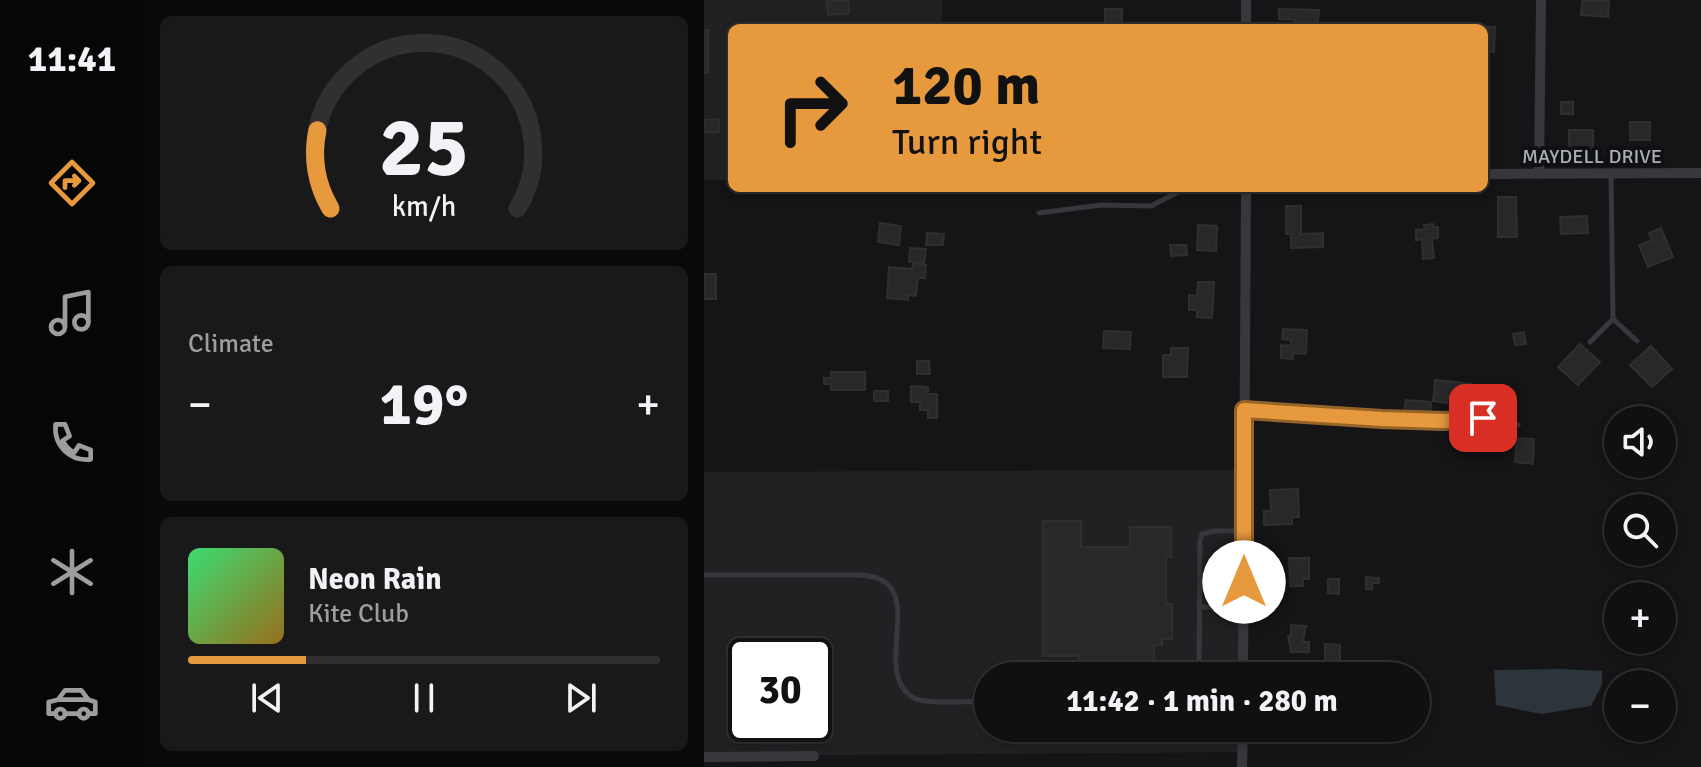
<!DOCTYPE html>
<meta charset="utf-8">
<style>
:root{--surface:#101011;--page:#19191a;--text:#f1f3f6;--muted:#9c9d9f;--line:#303031;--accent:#e7993d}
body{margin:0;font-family:Signika,sans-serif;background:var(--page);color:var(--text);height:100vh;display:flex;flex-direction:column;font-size:30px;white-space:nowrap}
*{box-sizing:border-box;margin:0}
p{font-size:26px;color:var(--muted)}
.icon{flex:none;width:44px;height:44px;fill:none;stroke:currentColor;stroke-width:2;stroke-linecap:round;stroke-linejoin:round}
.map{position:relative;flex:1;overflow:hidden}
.panel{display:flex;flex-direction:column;gap:16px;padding:16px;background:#090909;width:560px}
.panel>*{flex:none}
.guide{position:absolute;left:24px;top:24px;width:760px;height:168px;border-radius:12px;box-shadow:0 4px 12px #0003,0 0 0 2px var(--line);background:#e7993d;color:#111;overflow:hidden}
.controls{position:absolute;left:900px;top:406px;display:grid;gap:16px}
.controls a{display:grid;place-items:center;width:72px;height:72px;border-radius:50%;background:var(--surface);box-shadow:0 4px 12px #0003,0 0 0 2px var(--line);font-size:40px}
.speed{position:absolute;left:24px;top:638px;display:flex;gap:16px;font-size:40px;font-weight:700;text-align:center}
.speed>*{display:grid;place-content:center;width:104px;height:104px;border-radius:50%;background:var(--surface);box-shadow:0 4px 12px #0003,0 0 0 2px var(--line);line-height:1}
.speed .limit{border:4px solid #111;border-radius:12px;background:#fff;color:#111}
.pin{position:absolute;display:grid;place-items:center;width:68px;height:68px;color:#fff;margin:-34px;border-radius:16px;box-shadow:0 4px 12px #0006}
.me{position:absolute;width:88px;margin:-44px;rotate:0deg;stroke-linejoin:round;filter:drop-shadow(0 0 6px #0008)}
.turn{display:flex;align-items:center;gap:28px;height:168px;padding:0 32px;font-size:36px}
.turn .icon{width:104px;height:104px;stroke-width:2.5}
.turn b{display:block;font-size:56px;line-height:68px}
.big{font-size:60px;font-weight:700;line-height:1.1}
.panel .widget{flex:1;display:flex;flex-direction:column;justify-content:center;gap:12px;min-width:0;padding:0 28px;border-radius:12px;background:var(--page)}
.panel .dial{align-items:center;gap:0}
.dial svg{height:208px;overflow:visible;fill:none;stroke:var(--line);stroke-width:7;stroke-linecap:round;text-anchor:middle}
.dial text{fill:var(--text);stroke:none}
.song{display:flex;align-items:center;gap:24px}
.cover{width:96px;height:96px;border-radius:12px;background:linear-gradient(135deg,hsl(140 70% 55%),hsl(40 70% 35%))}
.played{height:8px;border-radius:4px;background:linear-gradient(90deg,var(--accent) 25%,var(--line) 25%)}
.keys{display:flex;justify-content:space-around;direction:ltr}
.heat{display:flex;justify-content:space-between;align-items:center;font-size:44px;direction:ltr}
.trip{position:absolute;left:270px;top:662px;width:456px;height:80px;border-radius:40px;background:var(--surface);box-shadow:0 4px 12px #0003,0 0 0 2px var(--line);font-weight:700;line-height:80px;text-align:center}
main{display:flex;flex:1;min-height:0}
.menu{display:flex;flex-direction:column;width:144px;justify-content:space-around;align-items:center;background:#060607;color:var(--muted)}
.menu .icon{width:56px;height:56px}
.menu .current{color:var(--accent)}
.menu b{font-size:36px;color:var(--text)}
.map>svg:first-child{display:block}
.built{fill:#212124;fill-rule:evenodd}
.water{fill:#2c353a}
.building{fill:#28282b;stroke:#2f2f32;stroke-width:2}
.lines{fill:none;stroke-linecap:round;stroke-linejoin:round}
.lane{stroke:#36383b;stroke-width:5}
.street{stroke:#36383b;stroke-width:10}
.route-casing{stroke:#966328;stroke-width:20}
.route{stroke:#e7993d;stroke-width:14}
.labels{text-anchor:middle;stroke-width:8;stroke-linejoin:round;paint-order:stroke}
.street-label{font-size:20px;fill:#a8aeb6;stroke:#101012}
</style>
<main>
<nav class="menu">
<b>11:41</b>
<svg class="icon current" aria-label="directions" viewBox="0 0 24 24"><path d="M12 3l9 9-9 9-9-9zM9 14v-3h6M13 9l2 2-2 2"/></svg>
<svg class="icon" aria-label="music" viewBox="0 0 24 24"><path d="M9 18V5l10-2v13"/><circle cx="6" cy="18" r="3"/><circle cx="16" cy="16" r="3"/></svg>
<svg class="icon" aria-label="phone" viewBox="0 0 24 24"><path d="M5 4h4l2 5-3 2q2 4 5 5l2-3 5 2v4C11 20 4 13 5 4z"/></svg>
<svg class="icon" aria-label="climate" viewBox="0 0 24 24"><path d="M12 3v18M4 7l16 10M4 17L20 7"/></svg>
<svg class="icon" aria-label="car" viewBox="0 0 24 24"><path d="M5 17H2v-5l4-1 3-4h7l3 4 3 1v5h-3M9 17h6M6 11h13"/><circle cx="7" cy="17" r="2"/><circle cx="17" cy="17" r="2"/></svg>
</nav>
<section class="panel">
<div class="widget dial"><svg viewBox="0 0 100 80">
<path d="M14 69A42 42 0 1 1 86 69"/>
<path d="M14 69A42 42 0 0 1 9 39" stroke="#e7993d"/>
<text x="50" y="56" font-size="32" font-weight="700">25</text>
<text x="50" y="72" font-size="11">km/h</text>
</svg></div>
<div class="widget"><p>Climate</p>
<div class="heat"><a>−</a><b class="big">19°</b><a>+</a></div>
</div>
<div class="widget">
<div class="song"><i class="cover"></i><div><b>Neon Rain</b><p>Kite Club</p></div></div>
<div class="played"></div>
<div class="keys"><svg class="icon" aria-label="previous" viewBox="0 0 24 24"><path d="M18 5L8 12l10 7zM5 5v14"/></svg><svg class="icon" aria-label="pause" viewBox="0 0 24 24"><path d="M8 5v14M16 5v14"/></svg><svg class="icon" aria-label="next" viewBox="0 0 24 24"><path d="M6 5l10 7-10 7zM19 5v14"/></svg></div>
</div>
</section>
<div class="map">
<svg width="997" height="767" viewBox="0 0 997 767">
<rect width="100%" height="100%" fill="#151517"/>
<g class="built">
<path d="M0,0H239L238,23L175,28H28V180H0Z"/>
<path d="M541,470L540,676H284V728H540V752L0,756V472ZM42,656H110V724H42Z"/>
</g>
<path class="water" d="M857,669L898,671V685L887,706L837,714L792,705L790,670Z"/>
<g class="building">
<path d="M123,0H144L145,13L124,15Z"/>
<path d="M878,0H905L904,17L877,15Z"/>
<rect x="401" y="9" width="17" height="19"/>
<path d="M575,9L615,10L613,28H588L591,27V20L575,19Z"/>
<path d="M771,26L791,27L790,52L780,51V28Z"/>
<rect x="0" y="30" width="4" height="43"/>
<rect x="857" y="102" width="12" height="12"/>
<path d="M15,119V132H0V120Z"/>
<rect x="926" y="122" width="20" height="18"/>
<rect x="865" y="130" width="24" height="22"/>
<path d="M794,197H812L813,237H794Z"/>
<path d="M582,206H597V234L619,233V247L587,248V234H582Z"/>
<path d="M883,216L884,233L857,234L856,217Z"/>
<path d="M176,223L197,226L195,245L174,242Z"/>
<path d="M729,224V227H734V238L728,239L730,258L719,259L718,239L712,240V230L721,229L720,225Z"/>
<path d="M494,225L513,226L512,251L493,250Z"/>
<path d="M957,228L969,257L944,267L935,245L948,240L945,233Z"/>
<path d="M223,233L240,234L239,245H222Z"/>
<path d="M466,245H482L483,255L467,256Z"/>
<path d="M206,248L222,249L220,264L205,262Z"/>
<path d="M209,264L222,265L221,278H214L212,296L204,295V300L183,298L185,267L208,269Z"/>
<rect x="0" y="274" width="12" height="25"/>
<path d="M494,282H510L508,318L493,317V310H485V295L493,296Z"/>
<path d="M579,329L603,330L602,354L589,353V359L577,358V345L587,346V340L578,339Z"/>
<path d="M400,331L427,332L426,349L399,348Z"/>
<path d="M820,332L822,344L811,345L809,334Z"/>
<path d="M876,344L896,362L874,385L854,367Z"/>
<path d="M947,346L968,369L948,387L926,365Z"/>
<path d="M467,348H484L483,377H459V355H467Z"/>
<path d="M213,361H225L226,374H213Z"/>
<path d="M127,372H161V390H127V384H120V378H127Z"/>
<path d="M731,380L768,384L766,398L744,396L743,403L729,401Z"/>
<path d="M207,386L224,387V394H233V418H224V410H216V402H207Z"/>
<rect x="170" y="391" width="14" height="10"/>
<path d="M702,400L727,402L726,415L700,412Z"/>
<path d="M813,438L830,439L829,464L811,462Z"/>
<path d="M594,489L595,517H588V524L560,525V511H567L566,490Z"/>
<path d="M339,521H377V547H426V527H467V557H462V604H468V639H458V645H450V676H375V656H339Z"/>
<path d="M585,558H605V579H599V586H586Z"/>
<path d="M662,577L675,578V583H668V589H662Z"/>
<path d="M624,579H635V594L624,593Z"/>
<path d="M587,625L602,626L599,642H605V652H587L584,636H587Z"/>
<path d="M621,644L636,645V663H621Z"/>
<rect x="573" y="728" width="21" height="12"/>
</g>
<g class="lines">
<g class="lane">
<path d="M907,175L909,319L933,341"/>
<path d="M335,213L397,205L447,206L482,188"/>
<path d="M886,342L909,319"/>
<path d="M541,410L678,419H804L814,425"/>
<path d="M0,575H155C231,577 163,672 210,698C225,705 266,701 284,701"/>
<path d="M495,607H538"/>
<path d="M495,676L496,540L498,534L510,531H539"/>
<path d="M327,728C345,738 484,734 507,728"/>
</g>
<g class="street">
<path d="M542,0V28"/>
<path d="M780,174L997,173"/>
<path d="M835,174L837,0"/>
<path d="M539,676L542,188"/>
<path d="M0,757L110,756"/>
<path d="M538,767L539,728"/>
</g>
</g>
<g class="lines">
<defs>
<path id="route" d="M540,582V410L678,419L740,421L779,418"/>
</defs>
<use href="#route" class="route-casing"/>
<use href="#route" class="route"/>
</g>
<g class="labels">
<g class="street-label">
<text x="888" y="163">MAYDELL DRIVE</text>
</g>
</g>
</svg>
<div class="controls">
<a><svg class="icon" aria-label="sound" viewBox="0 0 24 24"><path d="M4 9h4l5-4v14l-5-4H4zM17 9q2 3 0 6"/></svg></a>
<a><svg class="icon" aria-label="search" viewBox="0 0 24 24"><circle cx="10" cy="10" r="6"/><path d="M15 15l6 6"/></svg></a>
<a>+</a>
<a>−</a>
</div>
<div class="speed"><div class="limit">30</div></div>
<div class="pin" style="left:779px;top:418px;background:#d93025"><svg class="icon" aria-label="arrive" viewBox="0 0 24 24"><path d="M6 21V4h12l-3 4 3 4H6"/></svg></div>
<svg class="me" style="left:540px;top:582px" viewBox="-20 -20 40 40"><circle r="19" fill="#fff"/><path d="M0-13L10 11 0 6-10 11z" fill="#e7993d"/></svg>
<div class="trip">11:42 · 1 min · 280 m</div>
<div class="guide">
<div class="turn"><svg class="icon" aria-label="right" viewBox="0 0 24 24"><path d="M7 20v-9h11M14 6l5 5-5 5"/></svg><div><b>120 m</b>Turn right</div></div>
</div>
</div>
</main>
